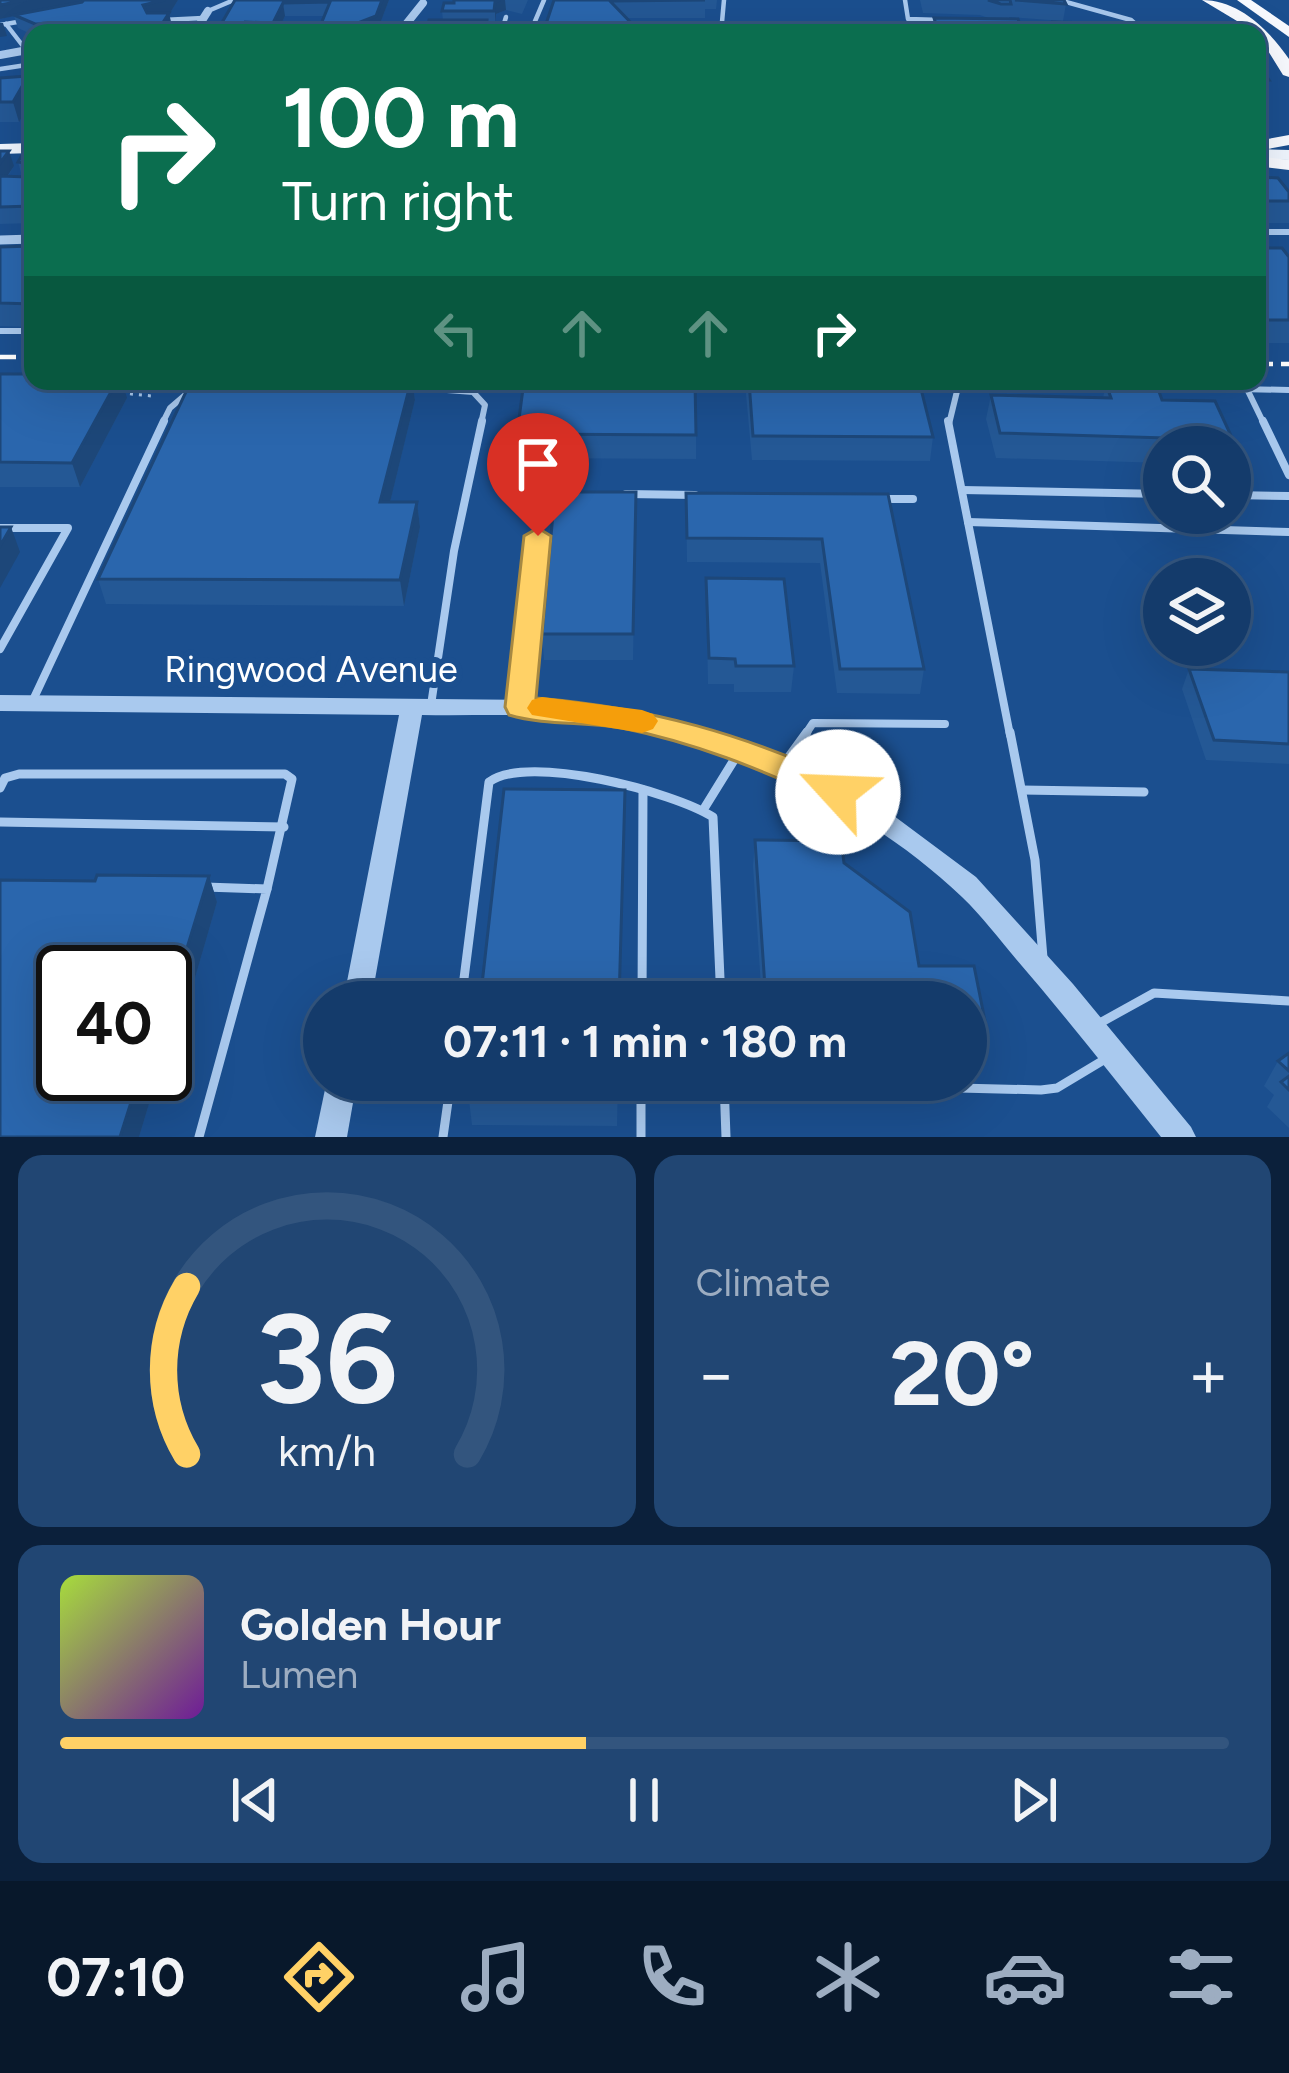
<!DOCTYPE html>
<meta charset="utf-8">
<style>
:root{--surface:#143b6b;--page:#214673;--text:#f1f3f6;--muted:#9dadc1;--line:#33557e;--accent:#ffd166}
body{margin:0;font-family:Figtree,sans-serif;background:var(--page);color:var(--text);height:100vh;display:flex;flex-direction:column;font-size:45px;white-space:nowrap}
*{box-sizing:border-box;margin:0}
p{font-size:39px;color:var(--muted)}
.icon{flex:none;width:66px;height:66px;fill:none;stroke:currentColor;stroke-width:2;stroke-linecap:round;stroke-linejoin:round}
.map{position:relative;height:1137px;overflow:hidden}
.panel{display:flex;flex-direction:column;gap:18px;padding:18px;background:#0b203b;flex:1}
.panel>*{flex:none}
.top-card{position:absolute;left:24px;top:24px;width:1242px;height:366px;border-radius:24px;box-shadow:0 12px 48px #0002,0 0 0 3px var(--line);background:#0b6e4f;color:#fff;overflow:hidden}
.buttons{position:absolute;left:1143px;top:426px;display:grid;gap:24px}
.buttons a{display:grid;place-items:center;width:108px;height:108px;border-radius:50%;background:var(--surface);box-shadow:0 12px 48px #0002,0 0 0 3px var(--line);font-size:60px}
.speed{position:absolute;left:36px;top:945px;display:flex;gap:24px;font-size:60px;font-weight:700;text-align:center}
.speed>*{display:grid;place-content:center;width:156px;height:156px;border-radius:50%;background:var(--surface);box-shadow:0 12px 48px #0002,0 0 0 3px var(--line);line-height:1}
.speed .limit{border:6px solid #111;border-radius:18px;background:#fff;color:#111}
.pin{position:absolute;display:grid;place-items:center;width:102px;height:102px;color:#fff;margin:-123px -51px;border-radius:50% 50% 50% 0;rotate:-45deg;box-shadow:0 0 12px #0007}
.pin .icon{rotate:45deg}
.me{position:absolute;width:132px;margin:-66px;rotate:295deg;stroke-linejoin:round;filter:drop-shadow(0 0 9px #0008)}
.turn{display:flex;align-items:center;gap:42px;height:252px;padding:0 60px;font-size:54px}
.turn .icon{width:156px;height:156px;stroke-width:2.5}
.turn b{display:block;font-size:84px;line-height:102px}
.lanes{display:flex;align-items:center;height:114px;padding:0 60px;background:#0003;justify-content:center;gap:60px;direction:ltr}
.lanes .off{opacity:.35}
.big{font-size:90px;font-weight:700;line-height:1.1}
.panel .widget{flex:1;display:flex;flex-direction:column;justify-content:center;gap:18px;min-width:0;padding:0 42px;border-radius:24px;background:var(--page)}
.panel .dial{align-items:center;gap:0}
.dial svg{height:312px;overflow:visible;fill:none;stroke:var(--line);stroke-width:7;stroke-linecap:round;text-anchor:middle}
.dial text{fill:var(--text);stroke:none}
.song{display:flex;align-items:center;gap:36px}
.cover{width:144px;height:144px;border-radius:18px;background:linear-gradient(135deg,hsl(80 70% 55%),hsl(280 70% 35%))}
.played{height:12px;border-radius:6px;background:linear-gradient(90deg,var(--accent) 45%,var(--line) 45%)}
.keys{display:flex;justify-content:space-around;direction:ltr}
.heat{display:flex;justify-content:space-between;align-items:center;font-size:66px;direction:ltr}
.panel .tiles{flex:1;display:grid;gap:18px;grid-template-columns:1fr 1fr}
.widget:last-child{grid-column:span 2}
.trip{position:absolute;left:303px;top:981px;width:684px;height:120px;border-radius:60px;background:var(--surface);box-shadow:0 12px 48px #0002,0 0 0 3px var(--line);font-weight:700;line-height:120px;text-align:center}
.menu{display:flex;height:192px;justify-content:space-around;align-items:center;background:#08182b;color:var(--muted)}
.menu .icon{width:84px;height:84px}
.menu .active{color:var(--accent)}
.menu b{font-size:54px;color:var(--text)}
.map>svg:first-child{display:block}
.lines{fill:none;stroke-linecap:round;stroke-linejoin:round}
.path{stroke:#a9c9ee;stroke-width:3;stroke-dasharray:3 6;stroke-linecap:butt}
.service-far3{stroke:#a9c9ee;stroke-width:4.5}
.service-far2{stroke:#a9c9ee;stroke-width:6}
.service-far1{stroke:#a9c9ee;stroke-width:8}
.service{stroke:#a9c9ee;stroke-width:9}
.minor-far1{stroke:#a9c9ee;stroke-width:8}
.minor{stroke:#a9c9ee;stroke-width:9}
.tertiary{fill:#a9c9ee;fill-rule:evenodd}
.primary{fill:#f0f6ff;fill-rule:evenodd}
.trunk{fill:#f8faff;fill-rule:evenodd}
.rail{stroke:#fff;stroke-width:4.5;stroke-dasharray:16 8;stroke-linecap:butt}
.wall{fill:#245895}
.shaded-wall{fill:#1d4779}
.building{fill:#2a66ad;stroke:#1d4779;stroke-width:3}
.route{fill:#ffd166;stroke:#a68842;stroke-width:3}
.slow{fill:#f59e0b}
.labels{text-anchor:middle;stroke-width:12;stroke-linejoin:round;paint-order:stroke}
.street-label{font-size:36px;fill:#fff;stroke:#1b4f8f}
</style>
<div class="map">
<svg width="1289" height="1137" viewBox="0 0 1289 1137">
<rect width="100%" height="100%" fill="#1b4f8f"/>
<g class="lines">
<path class="path" d="M121,393L152,396L156,381"/>
<g class="service-far3">
<path d="M905,0L908,19L941,20"/>
<path d="M1059,0L1131,20L1142,30"/>
<path d="M208,11L234,0"/>
<path d="M163,20L203,18"/>
<path d="M6,24L26,50"/>
<path d="M0,25L23,21"/>
<path d="M402,30H436"/>
<path d="M481,30H502L506,17"/>
<path d="M530,33L544,0"/>
<path d="M721,33L724,0"/>
<path d="M917,33L916,29L940,30"/>
<path d="M0,69L33,64"/>
</g>
<g class="service-far2">
<path d="M1257,232H1289"/>
<path d="M0,331H33"/>
<path d="M408,387L473,392L485,405L481,424"/>
<path d="M1147,387L1289,390"/>
<path d="M1247,389L1264,424"/>
<path d="M162,424L170,408L191,390"/>
<path d="M949,424L959,383L1114,386"/>
</g>
<g class="service-far1">
<path d="M948,421L1010,735"/>
<path d="M1263,421L1289,475"/>
<path d="M962,490L1164,494"/>
<path d="M626,494L695,495"/>
<path d="M1230,495L1289,496"/>
<path d="M884,499H913"/>
<path d="M968,522L1289,532"/>
<path d="M0,528H68L0,649"/>
<path d="M33,700L164,421"/>
<path d="M431,705L454,551L482,421"/>
<path d="M520,707L542,493H563"/>
<path d="M805,735L813,723L945,724"/>
</g>
<g class="service">
<path d="M1010,732L1035,860L1043,958"/>
<path d="M783,765L807,732"/>
<path d="M0,788L5,778L19,774H285L292,779L267,889"/>
<path d="M1022,790L1144,792"/>
<path d="M705,807L739,752"/>
<path d="M0,822L284,827"/>
<path d="M461,1002L489,782C527,753 674,792 713,817L721,1002"/>
<path d="M642,1002L643,790"/>
<path d="M1098,1024L1154,993L1289,1001"/>
<path d="M641,1080V1137"/>
<path d="M724,1081L726,1137"/>
<path d="M724,1082L1041,1090L1057,1088L1107,1058"/>
<path d="M199,1137L267,889L205,887"/>
<path d="M443,1137L451,1080"/>
</g>
<g class="minor-far1">
<path d="M1009,28H1066"/>
<path d="M1122,30L1257,31"/>
<path d="M194,33L208,11"/>
<path d="M399,33L423,3"/>
<path d="M0,55L33,49"/>
</g>
<path class="minor" d="M0,240L33,239"/>
<g class="tertiary">
<path d="M0,695L544,700L660,719L779,756L882,807L976,877L1073,984L1191,1127L1196,1137H1161C1113,1077 1066,1017 1016,959C999,939 982,916 962,897C855,794 690,724 541,716C502,714 462,716 422,715L371,1002H343L399,715L0,711Z"/>
<path d="M327,1080H357L347,1137H315Z"/>
</g>
<g class="primary">
<path d="M33,143V153L0,154V144Z"/>
<path d="M1257,149L1289,150V160L1257,159Z"/>
</g>
<g class="trunk">
<path d="M1202,0C1239,0 1269,30 1289,59V77L1283,75L1257,33Z"/>
<path d="M1237,0H1251L1289,26V37Z"/>
<path d="M1289,135V145L1257,151V141Z"/>
<path d="M1257,156L1289,160V170L1257,166Z"/>
</g>
<g class="rail">
<path d="M0,357H33"/>
<path d="M1257,364H1289"/>
</g>
</g>
<g class="wall">
<path d="M0,0H178L170,13H166L172,26L168,33H33V35L18,28L14,16L0,19Z"/>
<path d="M235,0H389L378,29L368,33H320L319,29L325,16H285L277,33H216Z"/>
<path d="M454,0H528L522,14L506,10L496,14L495,23H488V33H426L443,20L442,11L454,3Z"/>
<path d="M554,0H717L716,9H705V18H627Z"/>
<path d="M920,0H1064L1066,4L1063,21L1009,17V19L1023,33H932L934,18L991,19L980,15L923,13Z"/>
<path d="M1257,51L1263,59L1260,68L1269,80L1265,93L1257,92Z"/>
<path d="M28,76L19,122H0V78Z"/>
<path d="M33,148V223L0,224V151L14,166L8,176H22L18,162Z"/>
<path d="M1257,177L1289,192V223H1257Z"/>
<path d="M33,246V327L0,326V247Z"/>
<path d="M1257,248L1289,257V343H1257Z"/>
<path d="M0,374L127,398L80,487H0Z"/>
<path d="M191,381H412L415,400L390,502H417L420,527L404,606L106,604L98,579Z"/>
<path d="M747,381H919L933,437L930,461L752,460L746,394Z"/>
<path d="M1106,384L1162,400L1233,440L1230,448L1164,447V463L996,458L986,419L991,395L1103,398Z"/>
<path d="M517,434L696,435V459L518,458Z"/>
<path d="M636,492L633,660H544L542,634Z"/>
<path d="M686,493L888,494L924,669L920,694L837,693L820,563L687,562Z"/>
<path d="M706,578L794,666L791,692H734V684H708Z"/>
<path d="M1189,669L1289,672V764L1206,760L1182,689Z"/>
<path d="M755,840L841,841L844,863L910,912L919,966H974L985,1021L974,1068H966V1002H762L753,866Z"/>
<path d="M209,876L217,902L179,1033L170,1032L165,1051V972L63,1074H158L139,1137H0L95,881Z"/>
<path d="M1289,1053V1128L1267,1107L1274,1095L1264,1086L1278,1061Z"/>
<path d="M618,1080L617,1126L472,1125L469,1100Z"/>
</g>
<g class="shaded-wall">
<path d="M26,0H83L84,2L0,19V5Z"/>
<path d="M165,0H178L170,13L146,18L143,5Z"/>
<path d="M382,0H389L378,29L368,33H346L345,28Z"/>
<path d="M500,0H505L506,10L496,14L495,23V2Z"/>
<path d="M283,3L285,16L277,33H274L273,23Z"/>
<path d="M169,13L172,26L168,33H156Z"/>
<path d="M0,23H3L7,36L0,37Z"/>
<path d="M28,76L33,97L19,122L13,102Z"/>
<path d="M9,151L14,166L6,178L0,180V163Z"/>
<path d="M117,381H122L127,398L80,487L72,463Z"/>
<path d="M411,381H412L415,400L384,527L380,502Z"/>
<path d="M417,502L420,527L404,606L400,580Z"/>
<path d="M11,527L20,552L0,588V546Z"/>
<path d="M625,790L620,1002H619Z"/>
<path d="M209,876L217,902L179,1033L169,1007Z"/>
<path d="M165,1019L170,1032L165,1051Z"/>
<path d="M140,1074H158L139,1137H120Z"/>
</g>
<g class="building">
<path d="M0,0H26L0,5Z"/>
<path d="M84,0H165L143,5L147,13H169L156,33H89L96,23L35,24L14,15L82,2Z"/>
<path d="M235,0H382L376,16L345,28L319,29L330,2L283,3L273,23L245,22L239,33H216Z"/>
<path d="M454,0H500L495,2L494,11H442L444,3H454Z"/>
<path d="M554,0H705L610,1L637,29L636,33H543Z"/>
<path d="M988,0H1010L1011,4H1001Z"/>
<path d="M1015,0H1064L1066,4Z"/>
<path d="M934,18L1018,19L1023,33H939Z"/>
<path d="M429,20H487L486,29H479V33H426Z"/>
<path d="M1053,22L1134,24L1139,33H1057Z"/>
<path d="M781,29L834,30V33H782Z"/>
<path d="M1208,30L1243,31L1244,33H1209Z"/>
<path d="M1257,64L1269,80H1257Z"/>
<path d="M28,76L13,102H0V78Z"/>
<path d="M33,148V164L18,162L25,150Z"/>
<path d="M0,151H9L0,163Z"/>
<path d="M33,173V206L0,207V176L28,177Z"/>
<path d="M1257,177L1278,178L1289,192V201H1257Z"/>
<path d="M33,246V304L0,303V247Z"/>
<path d="M1257,248H1282L1289,257V320H1257Z"/>
<path d="M0,374H33V381H117L72,463L0,462Z"/>
<path d="M191,381H411L380,502H417L400,580L98,579Z"/>
<path d="M524,381H695L696,435L517,434Z"/>
<path d="M749,381H919L933,437L753,436Z"/>
<path d="M1106,384L1157,386L1162,400L1215,401L1233,440L1000,433L991,395L1111,398Z"/>
<path d="M555,492H636L633,634H542Z"/>
<path d="M686,493L888,494L924,669H840L822,539L687,538Z"/>
<path d="M0,527H11L0,546Z"/>
<path d="M706,578L784,579L794,666H736L735,659L709,658Z"/>
<path d="M1189,669L1289,672V744L1214,740Z"/>
<path d="M504,789L625,790L619,1002H480Z"/>
<path d="M755,840L841,841L844,863L910,912L919,966H974L985,1021H977L981,1043H966V1002H766Z"/>
<path d="M97,875L209,876L169,1007H165V972H63V1074H140L120,1137H0V880L95,881Z"/>
<path d="M1289,1053V1071L1278,1061Z"/>
<path d="M1289,1076V1090L1281,1082Z"/>
<path d="M471,1080H617L616,1101L469,1100Z"/>
</g>
<path class="route" d="M538,528L551,536L536,698C653,708 744,734 850,783L855,792L850,800L838,804L827,800C760,769 696,743 622,728C585,721 546,726 509,715L505,707L524,536Z"/>
<path class="slow" d="M542,697L642,710L653,714L658,721L653,729L642,733L532,715L527,708L532,700Z"/>
<g class="labels">
<g class="street-label">
<text x="311" y="682">Ringwood Avenue</text>
</g>
</g>
</svg>
<div class="buttons">
<a><svg class="icon" aria-label="search" viewBox="0 0 24 24"><circle cx="10" cy="10" r="6"/><path d="M15 15l6 6"/></svg></a>
<a><svg class="icon" aria-label="layers" viewBox="0 0 24 24"><path d="M12 4l9 5-9 5-9-5zM3 14l9 5 9-5"/></svg></a>
</div>
<div class="speed"><div class="limit">40</div></div>
<div class="pin" style="left:538px;top:536px;background:#d93025"><svg class="icon" aria-label="arrive" viewBox="0 0 24 24"><path d="M6 21V4h12l-3 4 3 4H6"/></svg></div>
<svg class="me" style="left:838px;top:792px" viewBox="-20 -20 40 40"><circle r="19" fill="#fff"/><path d="M0-13L10 11 0 6-10 11z" fill="#ffd166"/></svg>
<div class="trip">07:11 · 1 min · 180 m</div>
<div class="top-card">
<div class="turn"><svg class="icon" aria-label="right" viewBox="0 0 24 24"><path d="M7 20v-9h11M14 6l5 5-5 5"/></svg><div><b>100 m</b>Turn right</div></div>
<div class="lanes"><svg class="icon off" aria-label="left" viewBox="0 0 24 24"><path d="M17 20v-9H6M10 6l-5 5 5 5"/></svg><svg class="icon off" aria-label="ahead" viewBox="0 0 24 24"><path d="M12 20V5M6 11l6-6 6 6"/></svg><svg class="icon off" aria-label="ahead" viewBox="0 0 24 24"><path d="M12 20V5M6 11l6-6 6 6"/></svg><svg class="icon" aria-label="right" viewBox="0 0 24 24"><path d="M7 20v-9h11M14 6l5 5-5 5"/></svg></div>
</div>
</div>
<section class="panel">
<div class="tiles">
<div class="widget dial"><svg viewBox="0 0 100 80">
<path d="M14 69A42 42 0 1 1 86 69"/>
<path d="M14 69A42 42 0 0 1 14 26" stroke="#ffd166"/>
<text x="50" y="56" font-size="32" font-weight="700">36</text>
<text x="50" y="72" font-size="11">km/h</text>
</svg></div>
<div class="widget"><p>Climate</p>
<div class="heat"><a>−</a><b class="big">20°</b><a>+</a></div>
</div>
<div class="widget">
<div class="song"><i class="cover"></i><div><b>Golden Hour</b><p>Lumen</p></div></div>
<div class="played"></div>
<div class="keys"><svg class="icon" aria-label="previous" viewBox="0 0 24 24"><path d="M18 5L8 12l10 7zM5 5v14"/></svg><svg class="icon" aria-label="pause" viewBox="0 0 24 24"><path d="M8 5v14M16 5v14"/></svg><svg class="icon" aria-label="next" viewBox="0 0 24 24"><path d="M6 5l10 7-10 7zM19 5v14"/></svg></div>
</div>
</div>
</section>
<nav class="menu">
<b>07:10</b>
<svg class="icon active" aria-label="directions" viewBox="0 0 24 24"><path d="M12 3l9 9-9 9-9-9zM9 14v-3h6M13 9l2 2-2 2"/></svg>
<svg class="icon" aria-label="music" viewBox="0 0 24 24"><path d="M9 18V5l10-2v13"/><circle cx="6" cy="18" r="3"/><circle cx="16" cy="16" r="3"/></svg>
<svg class="icon" aria-label="phone" viewBox="0 0 24 24"><path d="M5 4h4l2 5-3 2q2 4 5 5l2-3 5 2v4C11 20 4 13 5 4z"/></svg>
<svg class="icon" aria-label="climate" viewBox="0 0 24 24"><path d="M12 3v18M4 7l16 10M4 17L20 7"/></svg>
<svg class="icon" aria-label="car" viewBox="0 0 24 24"><path d="M5 17H2v-5l4-1 3-4h7l3 4 3 1v5h-3M9 17h6M6 11h13"/><circle cx="7" cy="17" r="2"/><circle cx="17" cy="17" r="2"/></svg>
<svg class="icon" aria-label="filters" viewBox="0 0 24 24"><path d="M4 7h16M4 17h16"/><circle cx="9" cy="7" r="2"/><circle cx="15" cy="17" r="2"/></svg>
</nav>
